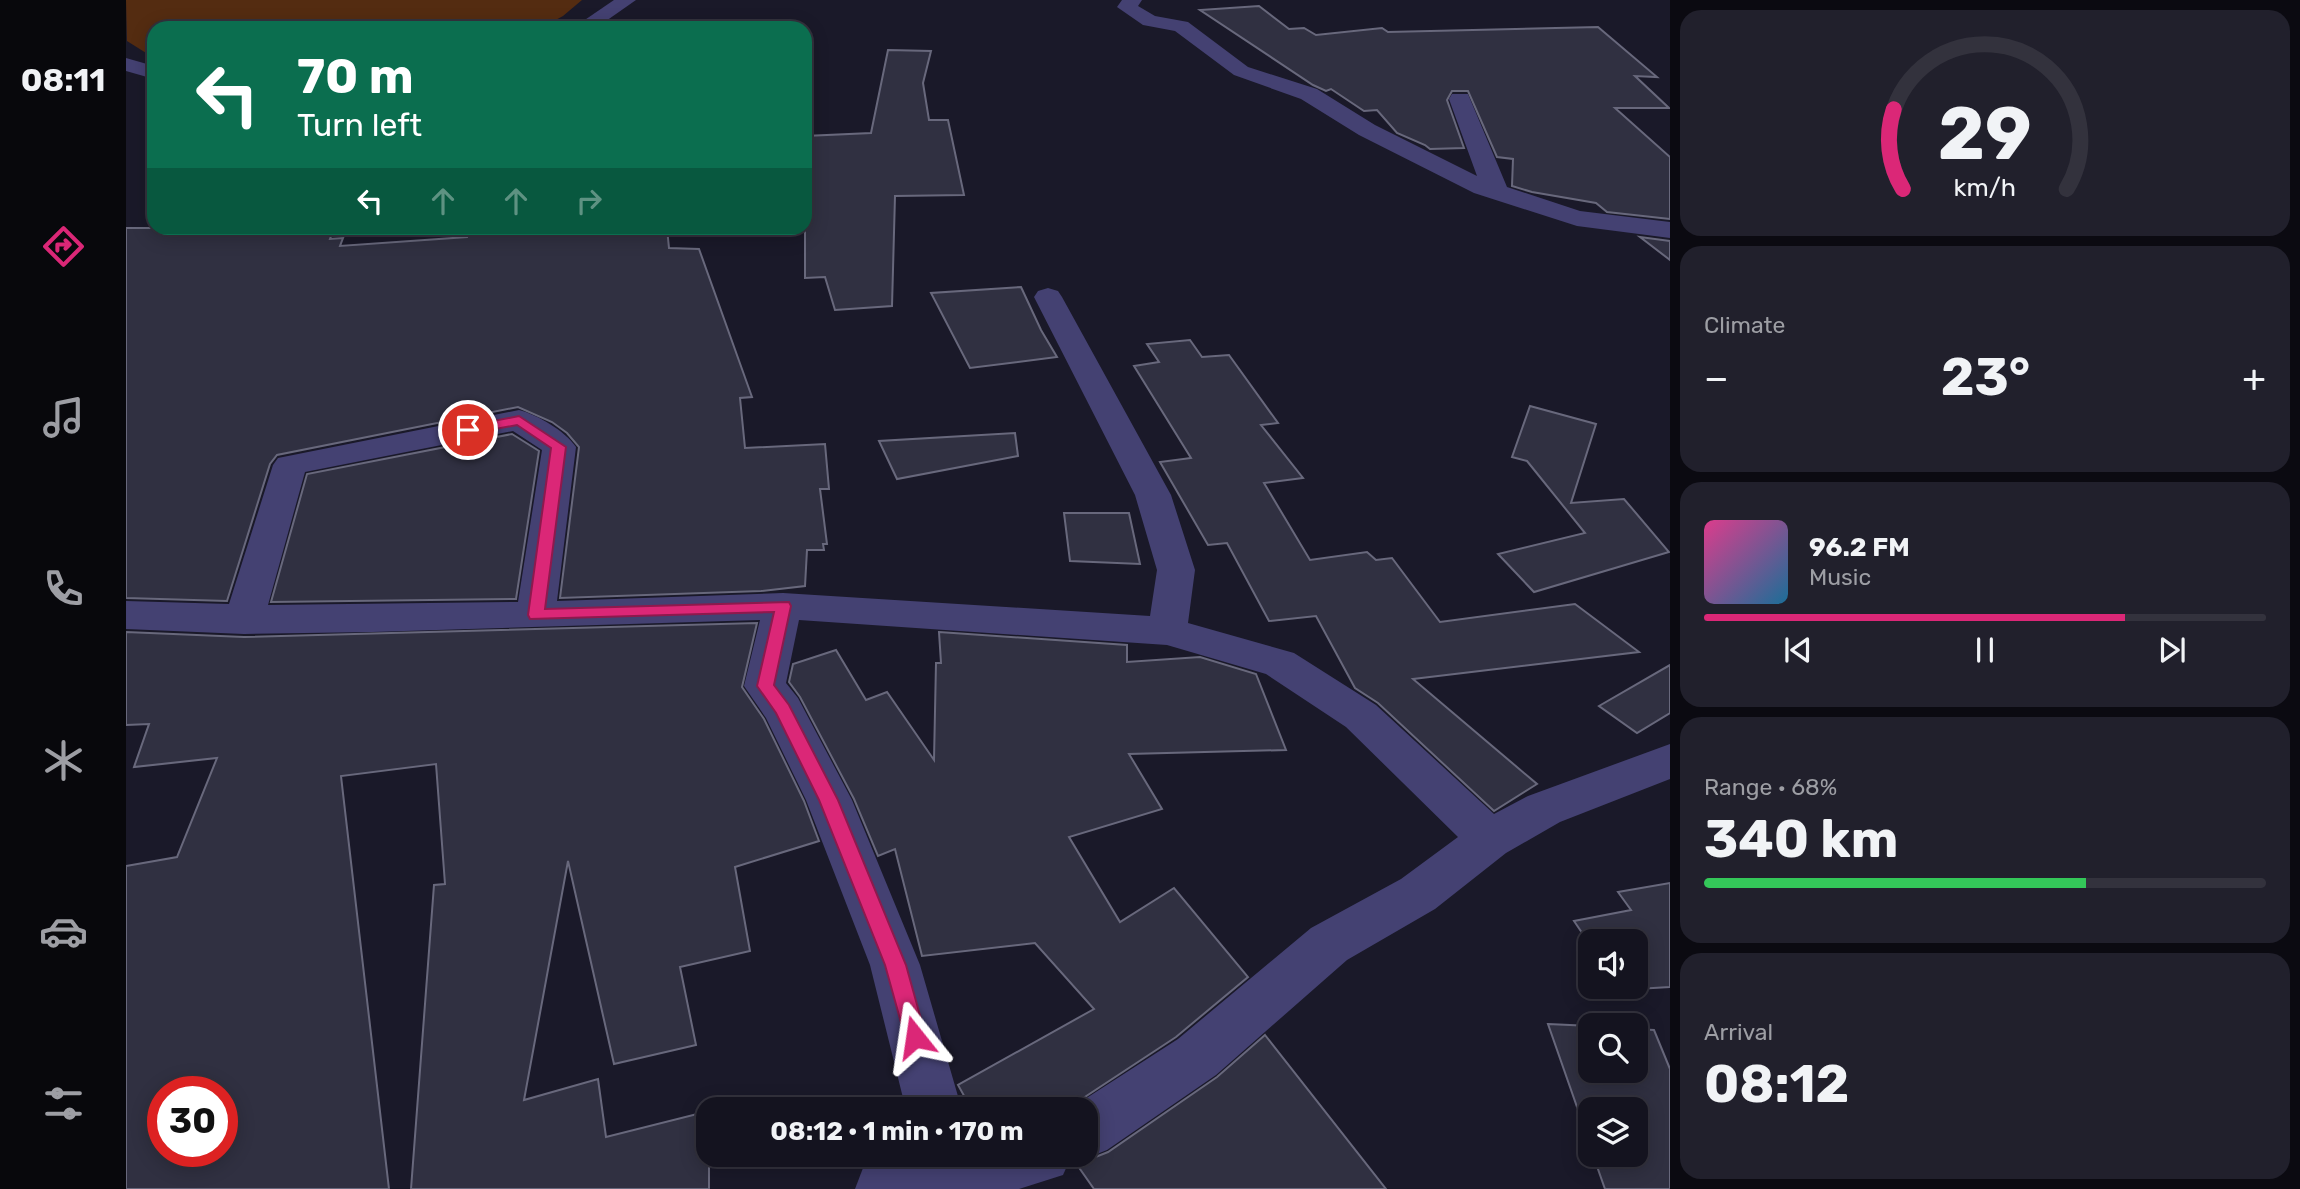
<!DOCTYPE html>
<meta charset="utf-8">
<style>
:root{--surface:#14131f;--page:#21202c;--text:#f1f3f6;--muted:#9d9ea4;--line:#33323d;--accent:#db2777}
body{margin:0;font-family:Rubik,sans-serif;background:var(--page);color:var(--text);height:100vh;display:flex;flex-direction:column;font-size:26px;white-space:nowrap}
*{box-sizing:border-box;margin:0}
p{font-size:23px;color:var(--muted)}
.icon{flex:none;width:38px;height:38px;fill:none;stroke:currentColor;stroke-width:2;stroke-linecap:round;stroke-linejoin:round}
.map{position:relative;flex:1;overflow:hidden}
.panel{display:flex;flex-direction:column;gap:10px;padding:10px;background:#0b0a11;width:630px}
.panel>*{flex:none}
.guide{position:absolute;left:21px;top:21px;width:665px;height:214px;border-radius:21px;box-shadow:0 4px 18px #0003,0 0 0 2px var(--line);background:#0b6e4f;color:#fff;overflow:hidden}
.fabs{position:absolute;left:1452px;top:929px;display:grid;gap:14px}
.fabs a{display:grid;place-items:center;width:70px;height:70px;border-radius:14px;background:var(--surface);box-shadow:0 4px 18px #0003,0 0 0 2px var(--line);font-size:35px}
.speed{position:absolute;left:21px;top:1076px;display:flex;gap:14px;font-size:35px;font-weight:700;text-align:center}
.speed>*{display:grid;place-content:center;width:91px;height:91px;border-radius:50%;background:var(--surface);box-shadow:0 4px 18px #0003,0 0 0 2px var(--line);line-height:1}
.speed .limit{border:10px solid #d22;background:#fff;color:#111}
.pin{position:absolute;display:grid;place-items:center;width:60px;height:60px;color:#fff;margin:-30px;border:4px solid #fff;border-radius:50%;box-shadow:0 2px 7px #0007}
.me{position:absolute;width:77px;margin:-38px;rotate:345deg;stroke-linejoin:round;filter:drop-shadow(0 0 5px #0008)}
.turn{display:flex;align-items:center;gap:24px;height:147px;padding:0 35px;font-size:32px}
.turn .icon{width:91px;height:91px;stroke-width:2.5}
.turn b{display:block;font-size:49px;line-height:60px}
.lanes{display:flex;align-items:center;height:66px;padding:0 35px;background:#0003;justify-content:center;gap:35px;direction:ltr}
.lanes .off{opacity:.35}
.big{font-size:52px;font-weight:700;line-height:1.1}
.panel .tile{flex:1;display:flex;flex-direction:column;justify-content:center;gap:10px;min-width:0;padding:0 24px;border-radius:21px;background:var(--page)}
.panel .dial{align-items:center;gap:0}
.dial svg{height:182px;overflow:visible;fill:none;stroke:var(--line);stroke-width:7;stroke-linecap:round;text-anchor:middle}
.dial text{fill:var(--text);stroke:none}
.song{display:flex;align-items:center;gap:21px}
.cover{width:84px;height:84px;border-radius:10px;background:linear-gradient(135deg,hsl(330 70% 55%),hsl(200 70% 35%))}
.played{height:7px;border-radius:4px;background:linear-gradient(90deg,var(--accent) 75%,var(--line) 75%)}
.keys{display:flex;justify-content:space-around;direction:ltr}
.heat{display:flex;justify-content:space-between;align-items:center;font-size:38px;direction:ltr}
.charge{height:10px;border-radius:5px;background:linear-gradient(90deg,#34c759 68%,var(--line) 0)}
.trip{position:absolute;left:570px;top:1097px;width:402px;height:70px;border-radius:21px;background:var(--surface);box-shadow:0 4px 18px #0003,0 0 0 2px var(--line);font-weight:700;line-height:70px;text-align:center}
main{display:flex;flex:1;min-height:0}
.tabs{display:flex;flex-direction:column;width:126px;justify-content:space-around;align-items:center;background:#08080c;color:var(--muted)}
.tabs .icon{width:49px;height:49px}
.tabs .selected{color:var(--accent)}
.tabs b{font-size:32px;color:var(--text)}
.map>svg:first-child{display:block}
.green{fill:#542c11}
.building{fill:#303041;stroke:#68687c;stroke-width:2;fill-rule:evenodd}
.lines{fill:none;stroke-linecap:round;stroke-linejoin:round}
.minor{fill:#444172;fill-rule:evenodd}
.route{fill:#db2777;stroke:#8e194d;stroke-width:2}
</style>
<main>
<nav class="tabs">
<b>08:11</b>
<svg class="icon selected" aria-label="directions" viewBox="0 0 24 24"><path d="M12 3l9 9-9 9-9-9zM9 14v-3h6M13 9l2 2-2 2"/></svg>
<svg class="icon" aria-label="music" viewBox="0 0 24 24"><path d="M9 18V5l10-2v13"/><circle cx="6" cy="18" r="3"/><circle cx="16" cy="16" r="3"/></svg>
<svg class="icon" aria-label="phone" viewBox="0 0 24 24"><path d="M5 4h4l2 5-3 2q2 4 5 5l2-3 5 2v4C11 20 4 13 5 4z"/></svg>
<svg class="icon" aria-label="climate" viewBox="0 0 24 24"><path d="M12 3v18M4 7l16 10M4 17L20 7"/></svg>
<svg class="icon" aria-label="car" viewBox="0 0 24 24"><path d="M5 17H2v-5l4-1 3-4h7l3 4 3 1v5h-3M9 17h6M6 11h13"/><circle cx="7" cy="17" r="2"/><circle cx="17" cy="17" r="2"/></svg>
<svg class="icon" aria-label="filters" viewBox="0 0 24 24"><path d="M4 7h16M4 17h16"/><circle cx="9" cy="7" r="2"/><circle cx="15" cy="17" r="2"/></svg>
</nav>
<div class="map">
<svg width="1544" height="1189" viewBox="0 0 1544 1189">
<rect width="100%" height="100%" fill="#1a1929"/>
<path class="green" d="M0,0H456L437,16L415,28H28V58L1,41Z"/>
<g class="building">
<path d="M1133,6L1163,29L1178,28L1190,35L1256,28L1262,32L1472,27L1531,77L1509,76L1543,108H1489L1544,157V219L1481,212L1470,203L1406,192L1386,186L1387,159L1371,157L1342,91H1326L1321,100L1338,148L1304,149L1299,145L1271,133L1251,110L1238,111L1205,89L1200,91L1187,85L1074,10Z"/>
<path d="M762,50L805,51L797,83L803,120H822L838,195L769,196L766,306L709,310L699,277L679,278V136L745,133Z"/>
<path d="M0,228H208L204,239L217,238L214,246L341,237L342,229L362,228H541L543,248L573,249L626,397L614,398L619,448L699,444L703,489H694L701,544H697L698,550H681L679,586L635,591L434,598L453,447L441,433L426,422L392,407L151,455L144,464L101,601L0,598Z"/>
<path d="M1514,237L1544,241V260Z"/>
<path d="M895,287L915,330L931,357L844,368L805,293Z"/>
<path d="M1064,340L1076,357L1103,355L1152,423L1135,425L1177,478L1138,483L1184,560L1241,552L1250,560L1266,558L1314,622L1449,604L1513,652L1287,679L1411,784L1368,811L1252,703L1229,688L1190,616L1143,621L1101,543L1082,545L1034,462L1065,458L1008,366L1033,362L1021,344Z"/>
<path d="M1404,406L1470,424L1445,503L1498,499L1543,552L1408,592L1372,554L1459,533L1401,461L1386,457Z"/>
<path d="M889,433L892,456L771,479L753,441Z"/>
<path d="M386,434L413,451L390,599L145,602L181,474Z"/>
<path d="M938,513H1003L1014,564L944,561Z"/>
<path d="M631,623L616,687L638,719L678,801L693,841L609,867L624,951L554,967L570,1045L488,1064L442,861L398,1100L472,1079L480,1137L583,1111V1189H285L308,885L319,884L310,764L215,776L263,1189H0V866L51,857L91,758L8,767L23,724L0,725V632L118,637ZM37,1092H96V1152H37Z"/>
<path d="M813,632L1001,645V662L1074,657L1130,674L1160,750L1003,754L1036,809L943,837L994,922L1048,888L1122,977L1050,1037L939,1110H846L832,1085L968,1009L909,943L796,956L769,849L752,856L728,799L674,697L663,682L667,664L710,650L740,700L761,692L808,760L810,663H815Z"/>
<path d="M1544,665V713L1511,733L1473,706Z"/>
<path d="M1544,883V987L1494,990L1492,987H1510V942H1465V946L1448,921L1505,910L1492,892Z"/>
<path d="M1422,1024L1465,1026V1071H1510V1029L1528,1030L1544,1069V1189H1479L1467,1155H1510V1110H1465V1147Z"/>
<path d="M1139,1035L1260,1189H968L947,1159L948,1155L962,1160L982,1152L1091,1077Z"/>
</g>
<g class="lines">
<g class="minor">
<path d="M488,0H510L470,28H447Z"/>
<path d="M996,0H1016L1012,6L1029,16L1062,22L1122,67L1191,89L1249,125L1351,176L1323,99L1326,94H1342L1381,187L1454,211L1544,222V238L1451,226L1348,193L1233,135L1175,99L1108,75L1049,31L1017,25L991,7Z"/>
<path d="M0,58L28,66V79L0,71Z"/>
<path d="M922,288L932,291L936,297L1045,495L1069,570L1062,623L1168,653L1250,705L1368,814L1402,796L1544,744V779L1434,822L1380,853L1309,909L1221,960L1090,1075L981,1150L961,1158L953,1155H961V1110H942L1052,1039L1185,928L1275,879L1332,837L1220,727L1140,674L1041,645L673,620L660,683L672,698L726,800L794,965L836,1110H780L744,965L680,800L640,718L618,686L634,620L246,632L118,634L0,629V601L103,604L147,465L152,458L393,410C412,415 439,431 450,447L431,601L657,593L1024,616L1031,570L1009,495L908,297L912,291ZM387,431L416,450L392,602L142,605L179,472Z"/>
<path d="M782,1155H946L937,1175L893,1189H729L737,1168L758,1160Z"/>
</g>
</g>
<path class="route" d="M393,416L440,447L419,609L663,602L665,606L648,685L663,705L712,800L780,965L800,1037L797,1044L789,1047L781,1044L759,965L693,800L650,713L631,686L648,612L404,619L402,615L425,448L391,425L342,434L335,430L342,426Z"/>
</svg>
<div class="fabs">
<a><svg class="icon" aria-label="sound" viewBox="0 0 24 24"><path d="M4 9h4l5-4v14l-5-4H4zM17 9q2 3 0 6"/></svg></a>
<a><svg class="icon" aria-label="search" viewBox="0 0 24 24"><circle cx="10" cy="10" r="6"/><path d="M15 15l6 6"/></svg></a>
<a><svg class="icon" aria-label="layers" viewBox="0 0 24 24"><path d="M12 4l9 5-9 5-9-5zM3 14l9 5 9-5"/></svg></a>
</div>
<div class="speed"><div class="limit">30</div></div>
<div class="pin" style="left:342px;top:430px;background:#d93025"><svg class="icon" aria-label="arrive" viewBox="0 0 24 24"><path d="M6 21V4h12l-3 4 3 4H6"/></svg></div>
<svg class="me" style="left:789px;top:1037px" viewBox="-20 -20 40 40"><path d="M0-17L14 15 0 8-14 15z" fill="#db2777" stroke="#fff" stroke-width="4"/></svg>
<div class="trip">08:12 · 1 min · 170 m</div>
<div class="guide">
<div class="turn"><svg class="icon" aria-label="left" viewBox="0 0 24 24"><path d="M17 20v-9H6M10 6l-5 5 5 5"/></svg><div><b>70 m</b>Turn left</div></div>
<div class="lanes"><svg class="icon" aria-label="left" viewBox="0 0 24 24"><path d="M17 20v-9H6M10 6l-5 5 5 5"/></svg><svg class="icon off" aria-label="ahead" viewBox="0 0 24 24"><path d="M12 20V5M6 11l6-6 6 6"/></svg><svg class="icon off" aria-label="ahead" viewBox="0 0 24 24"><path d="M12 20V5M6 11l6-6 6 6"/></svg><svg class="icon off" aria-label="right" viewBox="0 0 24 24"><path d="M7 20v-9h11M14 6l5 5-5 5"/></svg></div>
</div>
</div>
<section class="panel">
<div class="tile dial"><svg viewBox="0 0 100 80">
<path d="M14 69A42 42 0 1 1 86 69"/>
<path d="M14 69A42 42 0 0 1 10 34" stroke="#db2777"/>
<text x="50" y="56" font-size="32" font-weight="700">29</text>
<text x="50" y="72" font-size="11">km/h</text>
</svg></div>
<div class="tile"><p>Climate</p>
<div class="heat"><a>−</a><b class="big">23°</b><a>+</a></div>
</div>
<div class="tile">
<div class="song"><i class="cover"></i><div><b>96.2 FM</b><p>Music</p></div></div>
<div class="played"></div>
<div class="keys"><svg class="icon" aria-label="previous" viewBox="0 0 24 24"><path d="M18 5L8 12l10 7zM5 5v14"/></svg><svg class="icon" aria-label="pause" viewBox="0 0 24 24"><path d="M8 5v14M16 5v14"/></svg><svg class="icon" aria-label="next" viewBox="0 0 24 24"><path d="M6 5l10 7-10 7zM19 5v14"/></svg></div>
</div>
<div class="tile"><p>Range · 68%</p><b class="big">340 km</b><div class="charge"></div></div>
<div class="tile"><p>Arrival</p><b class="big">08:12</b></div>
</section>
</main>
